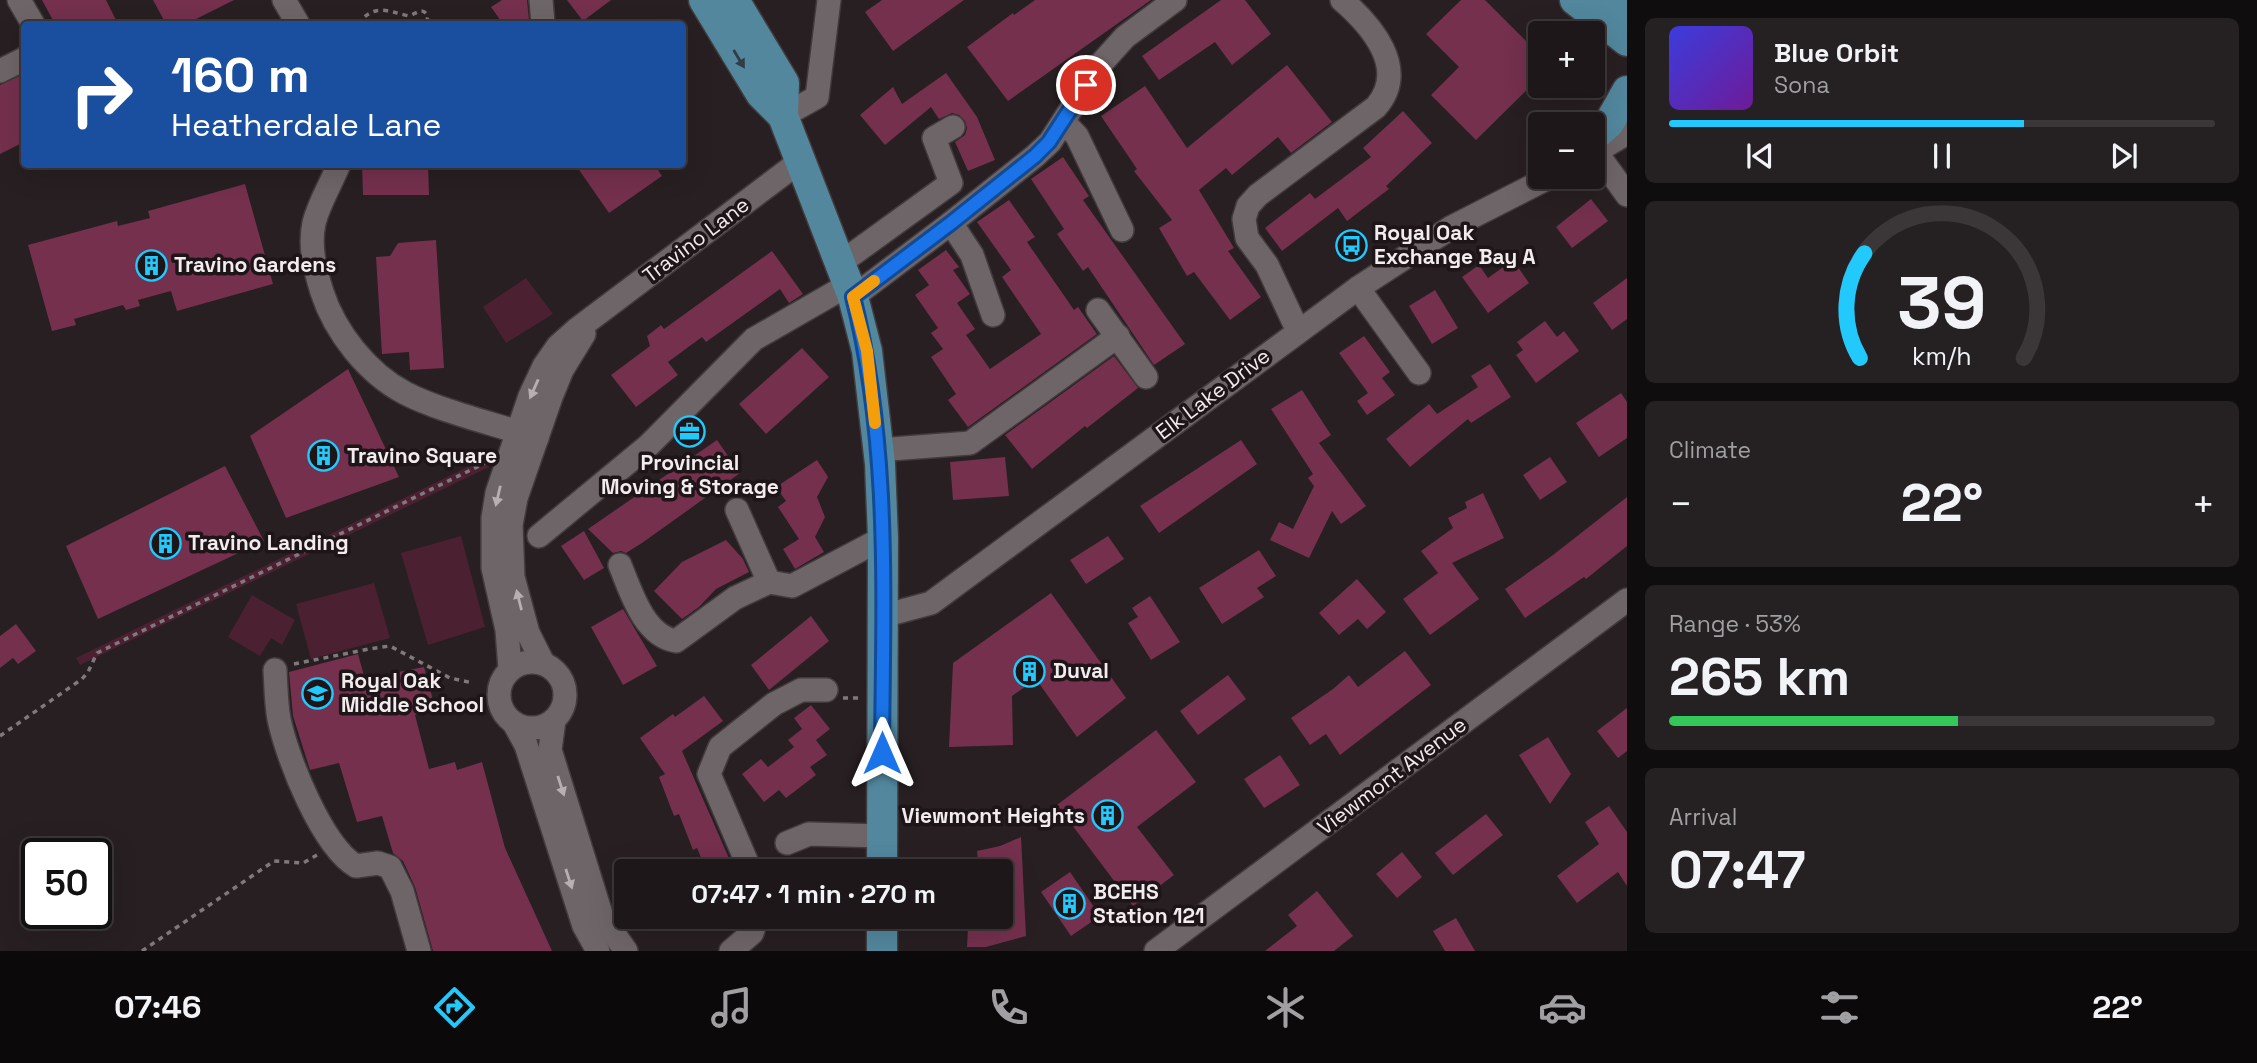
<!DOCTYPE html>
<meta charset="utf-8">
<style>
:root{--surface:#1d1719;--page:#252022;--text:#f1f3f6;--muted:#a09fa2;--line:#3b3638;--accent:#22c9fd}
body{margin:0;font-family:"Space Grotesk",sans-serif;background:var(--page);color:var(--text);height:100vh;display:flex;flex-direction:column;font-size:26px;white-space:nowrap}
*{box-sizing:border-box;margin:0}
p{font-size:23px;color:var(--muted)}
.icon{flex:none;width:38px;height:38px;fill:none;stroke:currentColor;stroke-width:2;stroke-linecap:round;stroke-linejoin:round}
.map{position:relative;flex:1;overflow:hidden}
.panel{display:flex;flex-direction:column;gap:18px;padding:18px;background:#100d0e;width:630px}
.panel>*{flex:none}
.guide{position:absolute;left:21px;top:21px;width:665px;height:147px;border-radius:7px;box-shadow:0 7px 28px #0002,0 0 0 2px var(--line);background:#1a4fa0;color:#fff;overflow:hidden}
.buttons{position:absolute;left:1528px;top:21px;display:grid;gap:14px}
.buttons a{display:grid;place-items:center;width:77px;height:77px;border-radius:7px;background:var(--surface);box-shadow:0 7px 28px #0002,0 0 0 2px var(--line);font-size:35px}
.speed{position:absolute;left:21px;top:838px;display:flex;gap:14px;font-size:35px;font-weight:700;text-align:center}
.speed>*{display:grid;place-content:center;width:91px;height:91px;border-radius:50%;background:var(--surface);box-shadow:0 7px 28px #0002,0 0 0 2px var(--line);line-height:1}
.speed .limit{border:4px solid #111;border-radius:10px;background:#fff;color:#111}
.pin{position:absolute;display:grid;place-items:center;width:60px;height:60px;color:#fff;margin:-30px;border:4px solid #fff;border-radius:50%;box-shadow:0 2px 7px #0007}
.me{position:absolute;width:77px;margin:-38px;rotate:0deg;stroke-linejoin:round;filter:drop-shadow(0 0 5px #0008)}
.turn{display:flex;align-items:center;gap:24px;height:147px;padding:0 35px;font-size:32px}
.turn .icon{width:91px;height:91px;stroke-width:2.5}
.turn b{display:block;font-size:49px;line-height:60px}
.big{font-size:52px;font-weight:700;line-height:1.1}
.panel .card{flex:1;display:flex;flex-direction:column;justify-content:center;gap:10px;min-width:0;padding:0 24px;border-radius:10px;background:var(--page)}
.panel .dial{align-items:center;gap:0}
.dial svg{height:182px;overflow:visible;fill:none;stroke:var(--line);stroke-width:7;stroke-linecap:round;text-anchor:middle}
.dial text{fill:var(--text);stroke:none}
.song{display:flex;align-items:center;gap:21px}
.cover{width:84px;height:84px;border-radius:10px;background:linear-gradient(135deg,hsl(240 70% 55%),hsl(280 70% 35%))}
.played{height:7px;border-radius:4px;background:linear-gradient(90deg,var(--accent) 65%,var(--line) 65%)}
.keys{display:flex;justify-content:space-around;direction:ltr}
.heat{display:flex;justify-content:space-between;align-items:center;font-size:38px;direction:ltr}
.charge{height:10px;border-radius:5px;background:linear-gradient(90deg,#34c759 53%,var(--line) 0)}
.trip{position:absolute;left:614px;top:859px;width:399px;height:70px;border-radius:7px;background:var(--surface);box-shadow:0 7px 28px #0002,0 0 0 2px var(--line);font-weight:700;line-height:70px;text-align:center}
.dock{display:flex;height:112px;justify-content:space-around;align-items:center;background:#0c090a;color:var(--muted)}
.dock .icon{width:49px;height:49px}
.dock .on{color:var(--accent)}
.dock b{font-size:32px;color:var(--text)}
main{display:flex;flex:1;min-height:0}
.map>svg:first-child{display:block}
.green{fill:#4b2132}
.building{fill:#74304d}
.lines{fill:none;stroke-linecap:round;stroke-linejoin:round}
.minor-casing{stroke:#413b3d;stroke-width:26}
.major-casing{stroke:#413b3d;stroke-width:33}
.path{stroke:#80797b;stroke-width:3.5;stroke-dasharray:5 5;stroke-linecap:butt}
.minor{stroke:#6e6568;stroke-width:23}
.major{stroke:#52879d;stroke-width:30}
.oneway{fill:#303d47}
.oneway2{fill:#b7afb2}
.route-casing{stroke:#114b97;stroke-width:18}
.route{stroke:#1a73e8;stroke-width:12}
.slow{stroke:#f59e0b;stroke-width:12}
.labels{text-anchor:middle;stroke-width:7;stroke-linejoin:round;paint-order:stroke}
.poi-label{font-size:21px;font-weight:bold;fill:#f2ecee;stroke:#1d1518;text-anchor:start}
.street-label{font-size:21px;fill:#f2ecee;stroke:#1d1518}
</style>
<main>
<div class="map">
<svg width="1627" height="951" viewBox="0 0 1627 951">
<rect width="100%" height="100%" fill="#271f21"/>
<g class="green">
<path d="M526,278L553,314L506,343L483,307Z"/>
<path d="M486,458L494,461L493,465L80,665L76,658Z"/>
<path d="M461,536L485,627L428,645L401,553Z"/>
<path d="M374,583L390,638L311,659L296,604Z"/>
<path d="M252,595L295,620L282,645L271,638L260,656L228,637Z"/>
</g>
<g class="building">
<path d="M42,0H106L118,24H55Z"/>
<path d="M153,0H234L186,24H166Z"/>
<path d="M502,0H527L529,20L522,24H503L491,7Z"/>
<path d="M567,0H611L583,21Z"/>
<path d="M882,0H964L893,51L865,12Z"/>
<path d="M1035,0H1151L1008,101L967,47L1013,13L1014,15Z"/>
<path d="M1221,0H1245L1271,34L1232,65L1215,42L1159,80L1142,56Z"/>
<path d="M1461,0H1485L1540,55V77L1476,140L1431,95L1459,67L1426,34Z"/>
<path d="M1287,65L1332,122L1291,153L1278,137L1232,175L1226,168L1199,190L1234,248L1228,251L1261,297L1230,320L1194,272L1187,276L1159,228L1172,220L1134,171L1137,169L1101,116L1145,86L1187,148Z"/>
<path d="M946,73L977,117L995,160L968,171L955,142L965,135L967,128L965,121L959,115L952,113L939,119L931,107L885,145L860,115L893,87L902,104Z"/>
<path d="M24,74V142L0,154V85Z"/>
<path d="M1403,111L1432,143L1386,186L1389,189L1347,221L1338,208L1282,251L1265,228L1310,193L1315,199L1371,157L1363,148Z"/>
<path d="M1063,157L1089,196L1083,200L1185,344L1154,365L1088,267L1083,271L1057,234L1064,229L1031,179Z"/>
<path d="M362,164H428L429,195H363Z"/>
<path d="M575,164H654L662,176L609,213Z"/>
<path d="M245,184L273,284L177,311L171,291L138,300L140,306L126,310L123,305L74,319L76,325L52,331L28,245L117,221L118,226L150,218L148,211Z"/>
<path d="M1591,199L1608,221L1572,248L1556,227Z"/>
<path d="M1009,200L1035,237L1027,242L1074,310L1078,307L1097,334L968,427L948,400L956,394L931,357L943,349L931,333L938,328L915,295L929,285L918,270L946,250L959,267L953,270L970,294L957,303L975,329L966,335L990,369L1041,334L1002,277L1011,270L977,222Z"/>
<path d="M436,240L444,368L410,370L409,352L382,354L376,257L390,256L398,243Z"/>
<path d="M772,251L803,294L789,303L780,289L706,342L702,337L668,362L678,375L636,407L611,375L650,346L647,336L661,325L664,329Z"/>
<path d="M1513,260L1529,283L1488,313L1462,277L1479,265L1488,278Z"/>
<path d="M1627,278V319L1612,330L1593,303Z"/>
<path d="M1435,290L1458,328L1432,344L1409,306Z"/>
<path d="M1545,321L1557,337L1564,331L1579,351L1536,383L1516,355L1523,350L1517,342Z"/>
<path d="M1364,336L1390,372L1382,378L1395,395L1367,415L1357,401L1368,393L1339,353Z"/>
<path d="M802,348L829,377L766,434L739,404Z"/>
<path d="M1114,356L1138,388L1087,428L1085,426L1032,469L1005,435Z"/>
<path d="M1490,364L1511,397L1471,423L1468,419L1410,467L1386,439L1429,404L1437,414L1478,387L1471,376Z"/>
<path d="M348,369L399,477L286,518L250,436Z"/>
<path d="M1302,390L1331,435L1319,443L1366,506L1341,524L1332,511L1309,558L1270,540L1279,522L1293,529L1314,486L1308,478L1313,474L1271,409Z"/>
<path d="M1621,393L1627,402V438L1599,457L1576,423Z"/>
<path d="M717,440L740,473L642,543L626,553L621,551L613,553L588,529Z"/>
<path d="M1241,440L1257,464L1159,533L1140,506Z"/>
<path d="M1005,457L1009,496L953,500L950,462Z"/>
<path d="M1550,457L1567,482L1540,500L1523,475Z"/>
<path d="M817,460L828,477L817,497L825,517L815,537L824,552L795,569L783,549L799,539L778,507L786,501L776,487Z"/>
<path d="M225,466L264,541L98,619L66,546Z"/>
<path d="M1483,493L1504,538L1452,563L1479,599L1430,635L1403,599L1438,573L1421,551L1453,528L1448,518L1467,508L1465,502Z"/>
<path d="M1627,497V546L1586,579L1584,577L1525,618L1505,589L1553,555Z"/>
<path d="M584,531L604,568L584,580L561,546Z"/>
<path d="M1108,536L1124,559L1086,584L1070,560Z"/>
<path d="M726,540L743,559L749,572L716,589L699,607L682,619L654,591L682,562Z"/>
<path d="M1259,550L1276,576L1257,588L1264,597L1222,624L1199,588Z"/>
<path d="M1357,579L1386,612L1367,629L1358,619L1339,635L1319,613Z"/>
<path d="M1051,593L1126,698L1077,737L1036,679L1012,696L1013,745L949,747L953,663Z"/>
<path d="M1150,596L1180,642L1151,660L1128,623L1138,617L1132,608Z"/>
<path d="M623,609L657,666L623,685L591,627Z"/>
<path d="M811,616L829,641L769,690L751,665Z"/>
<path d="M16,624L36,651L18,664L13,658L0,668V636Z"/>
<path d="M1405,651L1431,685L1340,755L1326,734L1310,745L1291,718L1333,689L1349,675L1358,687Z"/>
<path d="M358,654L368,690L401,682L398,672L424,667L435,707L415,715L429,769L455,762L457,770L482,762L505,848L552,951H433L415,887L403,861L393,853L382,816L357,822L339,763L310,770L293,716L289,672Z"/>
<path d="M1228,675L1246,699L1198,735L1180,711Z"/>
<path d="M704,696L723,721L682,751L735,872H707L697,848L693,850L679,814L674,816L659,777L665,774L640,738L673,714L675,717Z"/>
<path d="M811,705L830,729L816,740L827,755L810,767L816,775L786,798L779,790L764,802L742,774L761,759L768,767L794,747L788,740L802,729L794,718Z"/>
<path d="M1627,708V751L1618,758L1597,731Z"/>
<path d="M1156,730L1196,782L1137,827L1174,875L1133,906L1057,805Z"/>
<path d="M1548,737L1571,774L1550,804L1519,755Z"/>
<path d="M1280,755L1300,785L1264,808L1244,779Z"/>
<path d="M1609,806L1627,832V886L1618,872L1577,903L1557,876L1599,844L1585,822Z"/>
<path d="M1486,814L1503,835L1453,875L1435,853Z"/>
<path d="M1021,837L1026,936L986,947H967L968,928L983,930L982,917H1001V872H979L977,851L1000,846Z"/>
<path d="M1402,852L1422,877L1397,898L1376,874Z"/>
<path d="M1070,872L1100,916L1071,936L1041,892Z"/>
<path d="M1317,891L1353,936L1334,951H1265L1297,926L1288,915Z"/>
<path d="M1456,918L1475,951H1445L1433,931Z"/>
</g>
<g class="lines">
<defs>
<g id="minor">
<path d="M19,0L33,24"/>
<path d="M284,0L298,24"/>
<path d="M541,0L543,24"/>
<path d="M0,71L24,59"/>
<path d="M783,116L817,97L829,0"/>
<path d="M1064,122L1077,136L1122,230"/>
<path d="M1596,152L1627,195"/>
<path d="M1592,154L1627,133"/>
<path d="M339,164C331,184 319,203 314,223C309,246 315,270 322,292C335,332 367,373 405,393C442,412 496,424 537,438"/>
<path d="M951,223L972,255L993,315"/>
<path d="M839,264L951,183L934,138L953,127"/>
<path d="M1358,288L1419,373"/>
<path d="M853,297L951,223L1035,156L1050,142L1098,67L1125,37L1175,0"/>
<path d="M1098,310L1146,377"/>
<path d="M1298,331L1267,265L1247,238L1244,219L1248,206L1258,195L1376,107C1409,69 1372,26 1342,0"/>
<path d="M878,450L970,443L1118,336"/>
<path d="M737,510L769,582"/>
<path d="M539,536L649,445L754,339L848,285"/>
<path d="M620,565C631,592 644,636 676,641L735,598L769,582L792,586L883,538"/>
<path d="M883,616L931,603L1358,288L1452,227L1550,177"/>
<circle cx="532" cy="695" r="33"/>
<path d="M543,663L528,633L513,577L511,525L516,498L551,397L562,370L584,334"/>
<path d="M510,669L507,630L493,568V518L497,493L530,396L544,366L558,346L576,330L799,162"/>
<path d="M275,670C276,686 276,703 279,719C287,758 322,846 356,866L378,863L390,867L402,891L419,951"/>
<path d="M554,720L550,750L602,917L626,951"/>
<path d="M514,723L526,745L584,926L598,951"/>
<path d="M787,843L809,834L882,836"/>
<path d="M751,872L709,774L720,747L774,704L801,690H826"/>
<path d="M731,951L752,933L757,917"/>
<path d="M1156,951L1627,600"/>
</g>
<g id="major">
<path d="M704,0L761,94L783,116"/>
<path d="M734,0L784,83L783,116L853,297L867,351L880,464L883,538L882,872"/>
<path d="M1575,0L1627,41"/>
<path d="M1613,0L1627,11"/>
<path d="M1592,138L1609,123L1627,91"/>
<path d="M882,951V917"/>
</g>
</defs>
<use href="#minor" class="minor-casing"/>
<use href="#major" class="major-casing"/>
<g class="path">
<path d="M358,24C374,3 387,11 409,16C416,14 422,6 428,16L426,24"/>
<path d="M294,664L369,649L390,646L450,678L473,683"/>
<path d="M843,698H859"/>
<path d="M0,736L82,679L88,672L97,653L485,463"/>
<path d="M142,951L274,861L303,863L317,855"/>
</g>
<use href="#minor" class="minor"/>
<use href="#major" class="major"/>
</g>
<defs><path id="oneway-solid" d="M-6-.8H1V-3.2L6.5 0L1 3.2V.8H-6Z" transform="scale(1.75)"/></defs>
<use class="oneway" href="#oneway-solid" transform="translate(739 59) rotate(59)"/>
<g class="oneway2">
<use href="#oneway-solid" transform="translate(534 389) rotate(114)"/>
<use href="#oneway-solid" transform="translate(498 496) rotate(103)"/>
<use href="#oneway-solid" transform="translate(519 600) rotate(-104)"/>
<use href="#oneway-solid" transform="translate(561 786) rotate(72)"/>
<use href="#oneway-solid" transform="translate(569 879) rotate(72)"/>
</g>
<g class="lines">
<defs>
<path id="route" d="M882,753C883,601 891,446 853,297L951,223L1035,156L1049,142L1086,85"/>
</defs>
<use href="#route" class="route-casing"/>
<use href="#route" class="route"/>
<path class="slow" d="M874,281L853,297L867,351L875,423"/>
</g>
<defs>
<symbol id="bus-ring" viewBox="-11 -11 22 22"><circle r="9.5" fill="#1d1518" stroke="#22c9fd" stroke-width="1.5"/><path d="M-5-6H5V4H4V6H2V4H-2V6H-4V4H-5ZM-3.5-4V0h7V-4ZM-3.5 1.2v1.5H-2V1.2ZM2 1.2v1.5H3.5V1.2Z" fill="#22c9fd"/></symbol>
<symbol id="building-ring" viewBox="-11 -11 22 22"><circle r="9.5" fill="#1d1518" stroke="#22c9fd" stroke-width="1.5"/><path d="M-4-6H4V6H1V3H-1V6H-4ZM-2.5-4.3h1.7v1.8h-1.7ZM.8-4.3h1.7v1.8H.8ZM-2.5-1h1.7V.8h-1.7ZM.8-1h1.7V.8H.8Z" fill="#22c9fd"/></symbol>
<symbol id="office-ring" viewBox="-11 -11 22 22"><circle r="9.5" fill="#1d1518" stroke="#22c9fd" stroke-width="1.5"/><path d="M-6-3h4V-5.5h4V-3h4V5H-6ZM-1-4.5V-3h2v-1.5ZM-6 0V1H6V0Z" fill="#22c9fd"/></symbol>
<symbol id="school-ring" viewBox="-11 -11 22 22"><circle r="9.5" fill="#1d1518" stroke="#22c9fd" stroke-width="1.5"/><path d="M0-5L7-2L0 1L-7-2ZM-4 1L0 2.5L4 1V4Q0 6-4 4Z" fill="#22c9fd"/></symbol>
</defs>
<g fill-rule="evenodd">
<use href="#bus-ring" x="1334" y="228" width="35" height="35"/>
<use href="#building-ring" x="134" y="248" width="35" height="35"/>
<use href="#office-ring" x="672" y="414" width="35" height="35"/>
<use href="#building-ring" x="306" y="438" width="35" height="35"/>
<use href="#building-ring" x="148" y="526" width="35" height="35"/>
<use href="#building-ring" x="1012" y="654" width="35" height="35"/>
<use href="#school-ring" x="300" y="676" width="35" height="35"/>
<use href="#building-ring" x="1090" y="798" width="35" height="35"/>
<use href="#building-ring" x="1052" y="886" width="35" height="35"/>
</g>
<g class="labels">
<g class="poi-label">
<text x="1374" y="240">Royal Oak<tspan x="1374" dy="24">Exchange Bay A</tspan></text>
<text x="174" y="272">Travino Gardens</text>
<text x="347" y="463">Travino Square</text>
<text x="690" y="470" text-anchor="middle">Provincial<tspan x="690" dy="24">Moving &amp; Storage</tspan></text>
<text x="188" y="550">Travino Landing</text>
<text x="1053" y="678">Duval</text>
<text x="341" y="688">Royal Oak<tspan x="341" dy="24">Middle School</tspan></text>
<text x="1085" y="823" text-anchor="end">Viewmont Heights</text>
<text x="1093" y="899">BCEHS<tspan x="1093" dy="24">Station 121</tspan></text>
</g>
<g class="street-label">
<text transform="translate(696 240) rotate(-37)" y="7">Travino Lane</text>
<text transform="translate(1213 394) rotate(-37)" y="7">Elk Lake Drive</text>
<text transform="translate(1392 776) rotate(-37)" y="7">Viewmont Avenue</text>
</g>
</g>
</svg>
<div class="buttons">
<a>+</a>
<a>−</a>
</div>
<div class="speed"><div class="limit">50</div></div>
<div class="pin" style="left:1086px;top:85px;background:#d93025"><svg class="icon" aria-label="arrive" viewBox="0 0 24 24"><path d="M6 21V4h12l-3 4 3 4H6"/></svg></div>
<svg class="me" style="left:882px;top:753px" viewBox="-20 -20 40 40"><path d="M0-17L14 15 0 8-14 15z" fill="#1a73e8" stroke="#fff" stroke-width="4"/></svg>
<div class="trip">07:47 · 1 min · 270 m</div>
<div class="guide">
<div class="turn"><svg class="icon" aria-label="right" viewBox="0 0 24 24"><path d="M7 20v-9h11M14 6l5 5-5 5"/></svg><div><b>160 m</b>Heatherdale Lane</div></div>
</div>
</div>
<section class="panel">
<div class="card">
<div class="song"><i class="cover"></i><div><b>Blue Orbit</b><p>Sona</p></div></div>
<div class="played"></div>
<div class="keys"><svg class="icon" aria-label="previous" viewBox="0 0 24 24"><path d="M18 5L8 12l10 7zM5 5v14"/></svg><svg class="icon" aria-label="pause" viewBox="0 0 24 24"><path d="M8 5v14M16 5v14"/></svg><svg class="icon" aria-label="next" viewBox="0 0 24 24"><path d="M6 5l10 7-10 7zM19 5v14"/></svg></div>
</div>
<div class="card dial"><svg viewBox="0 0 100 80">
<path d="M14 69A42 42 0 1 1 86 69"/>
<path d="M14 69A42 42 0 0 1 16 23" stroke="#22c9fd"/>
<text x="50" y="56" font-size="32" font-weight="700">39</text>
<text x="50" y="72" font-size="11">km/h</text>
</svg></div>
<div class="card"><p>Climate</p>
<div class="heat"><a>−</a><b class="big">22°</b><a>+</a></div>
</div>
<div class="card"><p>Range · 53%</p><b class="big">265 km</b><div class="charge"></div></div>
<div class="card"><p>Arrival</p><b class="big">07:47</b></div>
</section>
</main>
<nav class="dock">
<b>07:46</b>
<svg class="icon on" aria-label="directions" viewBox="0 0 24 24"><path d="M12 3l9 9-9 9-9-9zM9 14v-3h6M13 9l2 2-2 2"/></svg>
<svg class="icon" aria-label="music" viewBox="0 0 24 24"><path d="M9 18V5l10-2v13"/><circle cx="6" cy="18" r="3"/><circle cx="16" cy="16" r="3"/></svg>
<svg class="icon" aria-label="phone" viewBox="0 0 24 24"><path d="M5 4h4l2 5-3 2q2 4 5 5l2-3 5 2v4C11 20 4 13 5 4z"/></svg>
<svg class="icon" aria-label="climate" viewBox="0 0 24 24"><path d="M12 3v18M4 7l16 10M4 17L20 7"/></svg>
<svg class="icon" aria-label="car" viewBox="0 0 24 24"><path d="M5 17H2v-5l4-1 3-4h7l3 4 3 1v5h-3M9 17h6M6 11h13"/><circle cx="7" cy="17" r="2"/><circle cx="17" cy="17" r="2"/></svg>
<svg class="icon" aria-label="filters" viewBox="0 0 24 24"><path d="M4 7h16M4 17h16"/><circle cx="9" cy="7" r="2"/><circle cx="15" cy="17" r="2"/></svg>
<b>22°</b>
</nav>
